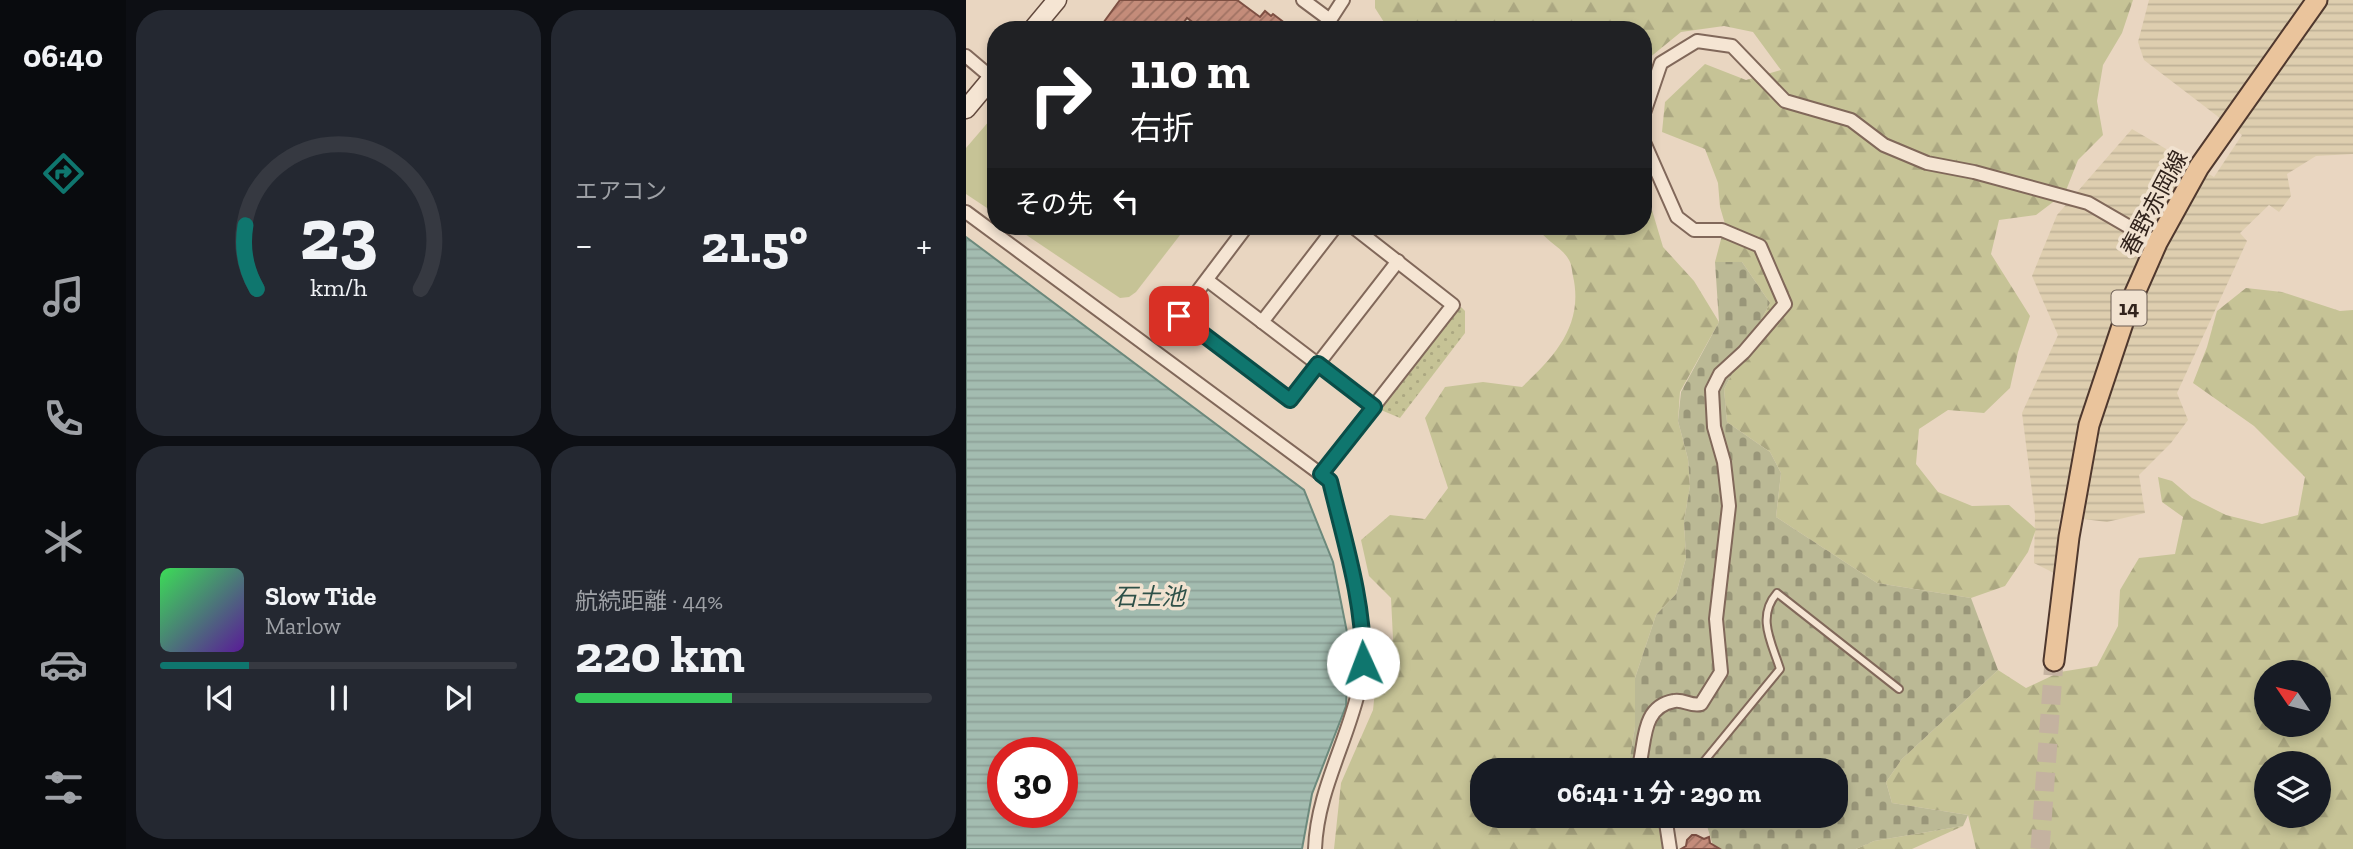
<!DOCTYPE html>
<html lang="ja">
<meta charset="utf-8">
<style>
:root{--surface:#171b24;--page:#242831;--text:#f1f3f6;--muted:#9ea1a6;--line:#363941;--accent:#0f766e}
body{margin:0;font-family:"Zilla Slab","Noto Sans JP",serif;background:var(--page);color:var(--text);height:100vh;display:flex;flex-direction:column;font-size:26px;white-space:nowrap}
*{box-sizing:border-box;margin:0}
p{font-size:23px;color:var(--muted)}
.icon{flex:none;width:38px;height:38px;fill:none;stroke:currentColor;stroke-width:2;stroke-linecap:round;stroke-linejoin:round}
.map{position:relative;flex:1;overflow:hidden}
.details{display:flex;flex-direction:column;gap:10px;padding:10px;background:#0d0f14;width:840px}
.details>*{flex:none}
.banner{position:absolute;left:21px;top:21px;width:665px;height:214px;border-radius:28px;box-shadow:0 4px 10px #0003;background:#202124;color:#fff;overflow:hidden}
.needle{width:46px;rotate:305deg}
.buttons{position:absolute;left:1288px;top:660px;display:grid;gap:14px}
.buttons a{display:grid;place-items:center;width:77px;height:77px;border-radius:50%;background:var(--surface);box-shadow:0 4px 10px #0003;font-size:35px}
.speed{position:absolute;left:21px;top:737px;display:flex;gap:14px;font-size:35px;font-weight:700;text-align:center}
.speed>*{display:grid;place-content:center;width:91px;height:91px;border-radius:50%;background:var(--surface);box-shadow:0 4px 10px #0003;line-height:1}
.speed .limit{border:10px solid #d22;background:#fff;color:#111}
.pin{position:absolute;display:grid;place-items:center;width:60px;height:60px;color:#fff;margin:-30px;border-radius:14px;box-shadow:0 4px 10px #0006}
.me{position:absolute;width:77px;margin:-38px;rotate:358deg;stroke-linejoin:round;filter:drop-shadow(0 0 5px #0008)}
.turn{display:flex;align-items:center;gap:24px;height:147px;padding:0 28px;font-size:32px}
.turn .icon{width:91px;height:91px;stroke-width:2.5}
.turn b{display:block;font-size:49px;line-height:60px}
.then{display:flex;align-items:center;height:66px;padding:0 28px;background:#0003;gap:14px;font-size:26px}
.big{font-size:52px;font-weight:700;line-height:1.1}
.details .tile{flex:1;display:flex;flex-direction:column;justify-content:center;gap:10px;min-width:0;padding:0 24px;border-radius:28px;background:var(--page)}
.details .dial{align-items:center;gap:0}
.dial svg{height:182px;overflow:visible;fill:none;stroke:var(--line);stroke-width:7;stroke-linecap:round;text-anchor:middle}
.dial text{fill:var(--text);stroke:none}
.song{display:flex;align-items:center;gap:21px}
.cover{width:84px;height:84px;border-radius:10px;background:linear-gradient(135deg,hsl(130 70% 55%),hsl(270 70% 35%))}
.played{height:7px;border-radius:4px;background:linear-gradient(90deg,var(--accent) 25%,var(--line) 25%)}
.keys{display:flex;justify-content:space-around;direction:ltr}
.heat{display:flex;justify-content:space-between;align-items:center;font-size:38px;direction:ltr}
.charge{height:10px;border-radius:5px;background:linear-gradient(90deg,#34c759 44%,var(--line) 0)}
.details .tiles{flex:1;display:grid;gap:10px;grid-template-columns:repeat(2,1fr)}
.trip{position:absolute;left:504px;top:758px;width:378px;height:70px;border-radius:28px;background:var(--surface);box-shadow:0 4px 10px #0003;font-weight:700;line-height:70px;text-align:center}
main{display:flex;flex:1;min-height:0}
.tabs{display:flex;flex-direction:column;width:126px;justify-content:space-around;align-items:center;background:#090b0e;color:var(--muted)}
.tabs .icon{width:49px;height:49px}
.tabs .on{color:var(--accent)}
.tabs b{font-size:32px;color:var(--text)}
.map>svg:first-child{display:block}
.farmland{fill:url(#farmland-rules)}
.grass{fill:#c6c396}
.forest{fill:url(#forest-firs);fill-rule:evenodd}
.cemetery{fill:url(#cemetery-stones)}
.park{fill:url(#park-dots)}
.water{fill:url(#water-rules);stroke:#6c897c;stroke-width:2;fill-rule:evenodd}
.building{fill:url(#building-hatch);stroke:#7e5043;stroke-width:2}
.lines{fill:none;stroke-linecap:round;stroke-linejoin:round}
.primary-tunnel{stroke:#c4b2a0;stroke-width:19;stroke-dasharray:19 10;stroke-linecap:butt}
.lane-casing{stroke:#81685a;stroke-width:10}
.street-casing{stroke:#81685a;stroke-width:16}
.secondary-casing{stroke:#634a3e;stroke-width:21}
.primary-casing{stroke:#4f382e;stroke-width:23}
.lane{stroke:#f5e5d3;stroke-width:6}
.street{stroke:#f5e5d3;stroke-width:12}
.secondary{stroke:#f5e5d3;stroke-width:18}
.primary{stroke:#eac49c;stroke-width:19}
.route-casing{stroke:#0a4d48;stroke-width:18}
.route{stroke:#0f766e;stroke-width:12}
.labels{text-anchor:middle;stroke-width:7;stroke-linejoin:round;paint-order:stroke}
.shield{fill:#f1e2d0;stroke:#6b5d53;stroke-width:2}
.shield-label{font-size:21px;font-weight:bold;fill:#32241d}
.street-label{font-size:23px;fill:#32241d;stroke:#f1e2d0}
.water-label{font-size:24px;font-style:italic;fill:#2e5048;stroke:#f1e2d0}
</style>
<main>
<nav class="tabs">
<b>06:40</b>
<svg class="icon on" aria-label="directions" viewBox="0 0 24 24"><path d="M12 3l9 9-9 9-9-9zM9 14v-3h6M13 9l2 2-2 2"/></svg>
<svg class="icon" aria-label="music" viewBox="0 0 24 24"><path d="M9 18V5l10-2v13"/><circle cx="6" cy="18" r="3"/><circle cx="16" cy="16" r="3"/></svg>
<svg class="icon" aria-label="phone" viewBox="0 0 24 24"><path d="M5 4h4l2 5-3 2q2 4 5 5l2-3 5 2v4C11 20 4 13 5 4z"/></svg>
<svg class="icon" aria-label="climate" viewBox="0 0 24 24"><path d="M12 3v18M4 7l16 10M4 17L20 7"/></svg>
<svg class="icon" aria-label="car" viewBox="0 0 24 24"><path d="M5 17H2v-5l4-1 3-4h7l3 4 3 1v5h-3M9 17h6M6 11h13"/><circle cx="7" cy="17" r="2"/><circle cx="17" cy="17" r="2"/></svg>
<svg class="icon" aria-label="filters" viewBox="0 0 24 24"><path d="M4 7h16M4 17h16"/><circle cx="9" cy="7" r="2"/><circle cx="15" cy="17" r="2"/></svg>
</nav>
<section class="details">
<div class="tiles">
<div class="tile dial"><svg viewBox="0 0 100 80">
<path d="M14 69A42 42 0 1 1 86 69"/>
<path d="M14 69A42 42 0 0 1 9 41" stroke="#0f766e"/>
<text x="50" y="56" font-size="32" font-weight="700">23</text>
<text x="50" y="72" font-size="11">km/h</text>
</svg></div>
<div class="tile"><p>エアコン</p>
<div class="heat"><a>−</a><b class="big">21.5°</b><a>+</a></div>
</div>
<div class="tile">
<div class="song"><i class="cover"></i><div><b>Slow Tide</b><p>Marlow</p></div></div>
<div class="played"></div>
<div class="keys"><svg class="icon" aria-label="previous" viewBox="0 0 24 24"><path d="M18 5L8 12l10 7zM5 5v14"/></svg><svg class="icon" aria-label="pause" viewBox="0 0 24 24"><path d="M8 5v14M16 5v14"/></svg><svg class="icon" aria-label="next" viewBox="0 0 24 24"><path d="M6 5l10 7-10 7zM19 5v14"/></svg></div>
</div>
<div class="tile"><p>航続距離 · 44%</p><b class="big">220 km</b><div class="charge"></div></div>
</div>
</section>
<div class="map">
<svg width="1387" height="849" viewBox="0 0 1387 849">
<defs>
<pattern id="farmland-rules" width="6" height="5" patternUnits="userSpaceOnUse" patternTransform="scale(1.75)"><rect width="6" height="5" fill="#deceaf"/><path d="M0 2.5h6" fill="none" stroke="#bfb196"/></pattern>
<pattern id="forest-firs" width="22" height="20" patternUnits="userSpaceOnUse" patternTransform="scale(1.75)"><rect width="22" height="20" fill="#c6c396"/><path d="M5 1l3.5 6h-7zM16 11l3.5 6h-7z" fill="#aba781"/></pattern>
<pattern id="cemetery-stones" width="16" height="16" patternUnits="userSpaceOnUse" patternTransform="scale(1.75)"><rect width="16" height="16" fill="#bbb995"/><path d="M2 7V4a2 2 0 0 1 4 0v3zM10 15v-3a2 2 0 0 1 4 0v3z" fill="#999679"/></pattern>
<pattern id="park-dots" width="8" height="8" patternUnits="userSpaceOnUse" patternTransform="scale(1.75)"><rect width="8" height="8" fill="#c6c396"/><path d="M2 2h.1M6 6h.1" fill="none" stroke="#aba781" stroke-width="1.8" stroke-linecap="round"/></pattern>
<pattern id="water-rules" width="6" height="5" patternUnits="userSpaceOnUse" patternTransform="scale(1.75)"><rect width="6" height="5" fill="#a3bcb0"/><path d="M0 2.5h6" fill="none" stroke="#8da197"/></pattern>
<pattern id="building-hatch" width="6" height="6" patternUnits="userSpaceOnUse" patternTransform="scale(1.75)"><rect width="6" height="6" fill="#c48c7a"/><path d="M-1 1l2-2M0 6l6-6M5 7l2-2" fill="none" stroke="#a07263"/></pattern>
</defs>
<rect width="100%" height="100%" fill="#e9d6c1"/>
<path class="farmland" d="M1183,0H1387V154L1350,156L1321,174L1325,196L1313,212L1303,205L1274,233L1281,241L1211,393L1222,420L1205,443L1173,475L1179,513L1141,522L1094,516L1088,573L1068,563L1069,515L1056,413L1092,335L1066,276L1091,215L1166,129L1248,177L1276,135L1178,60L1172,42Z"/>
<g class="grass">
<path d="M30,113V214L0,194V148Z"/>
<path d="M47,226H221L170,292L163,297L154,298Z"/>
</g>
<g class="forest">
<path d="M409,0H1167L1156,33L1137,65L1131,101L1137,135L1112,160L1099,193L1070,215L1033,220L1025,254L1064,316L1052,352L1044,388L1018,413L982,410L953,429L950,464L972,492L1006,506L1043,505L1070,529L1062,552L1039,586L1005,598L911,583L810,517L815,473L804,452L761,422L758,389L804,303L776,262H749L759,224L754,207L752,183L739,149L696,132L699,102L739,64L780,80L815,70L787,32L758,26L715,32L677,63V30H423L409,8Z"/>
<path d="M677,189L683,200L697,247L728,281L753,322L714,392L712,421L722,459L724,486L718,521L720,558L710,594L690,615L669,678V727L663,763L665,770H516V816H687L694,824L698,849H368L375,783L407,710L411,672L427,639L425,598L403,576L395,540L424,515L459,519L482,488L459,418L479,387L517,382L556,387C589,356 618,325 607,276C606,272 606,265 603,260C597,248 578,240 570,226H677Z"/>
<path d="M1280,288L1316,292L1374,311L1387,310V849H1010L1002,815L926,803L920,782L936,759L1032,670L1060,688L1094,672L1131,666L1152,626L1154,590L1173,558L1209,554L1217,517L1196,502L1192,477L1206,481L1226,498L1260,515L1296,524L1332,515L1339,477L1288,426L1227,383L1241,347L1251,311ZM1300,672H1353V724H1300ZM1300,763H1353V816H1300Z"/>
<path d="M997,826L946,849H890L908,841Z"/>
</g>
<path class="cemetery" d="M749,262H776L804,303L758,389L761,422L804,452L815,473L810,517L911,583L1005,598L1032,670L936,759L920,782L926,803L1002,815L997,826L908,841L890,849H748L738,816H870V770H665L663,763L669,727V678L690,615L710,594L720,558L718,521L724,486L722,459L712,421L715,392L753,322Z"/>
<path class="park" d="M495,307L499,311V333L434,418L415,410Z"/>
<path class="water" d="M0,237L338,490L367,562L383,642L380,706L346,794L336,849H0ZM37,752H96V812H37Z"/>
<g class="building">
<path d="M154,0H271L294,17L299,11L305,16L307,14L328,30H237L221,18L212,30H132Z"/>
<path d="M726,835H730L738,839L743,837L744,843L754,849H715L720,846L721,840Z"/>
</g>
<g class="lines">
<path class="primary-tunnel" d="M1074,849L1088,661"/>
<defs>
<path id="lane" d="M731,770L814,669C806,643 790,617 811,593L933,689"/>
<g id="street">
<path d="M337,0L364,20L377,0"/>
<path d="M0,56L26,78"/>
<path d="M677,116L695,63L731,41L766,46L819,101L885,120L918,145L961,163L1008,172L1122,203L1191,243"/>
<path d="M0,212L364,481C378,541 406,624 394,685C382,741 351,791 349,849"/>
<path d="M281,226L213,316L324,400L432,261"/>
<path d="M241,280L408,407"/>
<path d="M296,322L370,226"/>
<path d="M355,474L487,305L386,226"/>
<path d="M672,770C680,745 674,707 708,701C718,699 725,707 735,704L755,672L750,619L763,506L758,462L748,427L746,390L754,374L778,352L819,304L794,246L756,230H728L711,217L677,140"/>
<path d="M699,816L704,849"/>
</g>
<g id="secondary">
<path d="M66,30L91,0"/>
<path d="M0,109L30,73"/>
</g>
<path id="primary" d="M1088,661L1103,537L1123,425L1161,311L1191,243L1233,167L1351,0"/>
</defs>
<use href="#lane" class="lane-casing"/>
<use href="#street" class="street-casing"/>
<use href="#secondary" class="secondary-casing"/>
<use href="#primary" class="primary-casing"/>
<use href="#lane" class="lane"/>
<use href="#street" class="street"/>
<use href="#secondary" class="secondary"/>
<use href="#primary" class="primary"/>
</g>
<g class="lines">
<defs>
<path id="route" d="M213,316L324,400L352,364L408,407L355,474L364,481C378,540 398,601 397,663"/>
</defs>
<use href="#route" class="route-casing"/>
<use href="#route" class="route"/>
</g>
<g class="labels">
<rect class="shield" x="1145.5" y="290.5" width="35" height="35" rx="5"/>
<g class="shield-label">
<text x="1163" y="315">14</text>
</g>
<g class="street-label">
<text transform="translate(1188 203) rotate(-62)" y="8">春野赤岡線</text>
</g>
<g class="water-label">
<text x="183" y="605">石土池</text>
</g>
</g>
</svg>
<div class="buttons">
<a><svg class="needle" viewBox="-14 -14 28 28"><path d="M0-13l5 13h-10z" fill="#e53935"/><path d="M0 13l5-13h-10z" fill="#9ea1a6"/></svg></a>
<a><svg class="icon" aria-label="layers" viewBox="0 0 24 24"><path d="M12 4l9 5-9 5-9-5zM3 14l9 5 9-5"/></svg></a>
</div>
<div class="speed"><div class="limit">30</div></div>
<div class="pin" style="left:213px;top:316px;background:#d93025"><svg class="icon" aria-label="arrive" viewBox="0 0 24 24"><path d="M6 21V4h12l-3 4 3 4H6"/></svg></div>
<svg class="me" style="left:397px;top:663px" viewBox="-20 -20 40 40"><circle r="19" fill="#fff"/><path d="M0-13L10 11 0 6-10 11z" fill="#0f766e"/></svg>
<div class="trip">06:41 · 1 分 · 290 m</div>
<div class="banner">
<div class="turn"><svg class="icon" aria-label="right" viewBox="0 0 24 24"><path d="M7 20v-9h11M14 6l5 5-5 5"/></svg><div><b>110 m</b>右折</div></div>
<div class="then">その先<svg class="icon" aria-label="left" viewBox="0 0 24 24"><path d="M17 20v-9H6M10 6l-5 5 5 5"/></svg></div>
</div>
</div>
</main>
